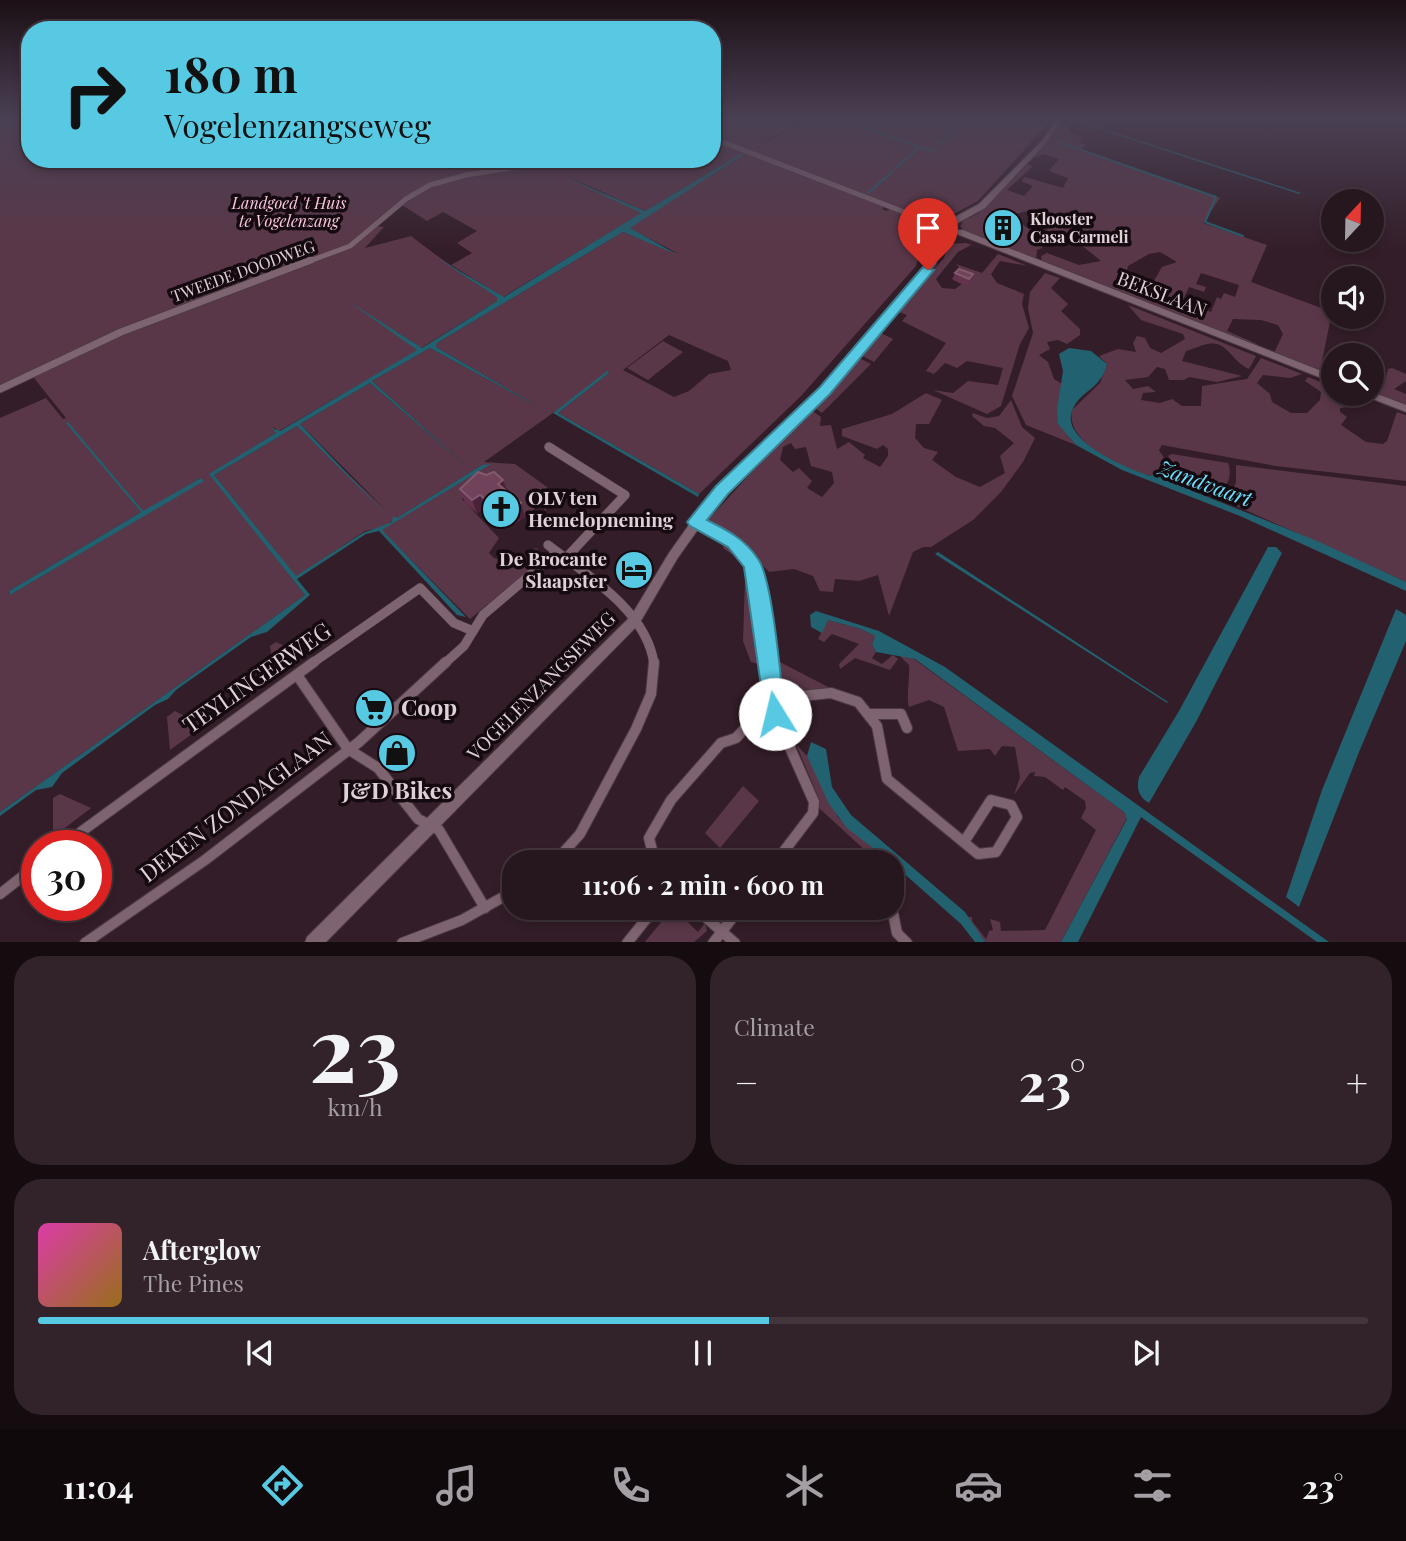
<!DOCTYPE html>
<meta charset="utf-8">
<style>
:root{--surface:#26161e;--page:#32232b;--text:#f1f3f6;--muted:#a49fa4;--line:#42353c;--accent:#58c9e3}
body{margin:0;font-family:"Playfair Display",serif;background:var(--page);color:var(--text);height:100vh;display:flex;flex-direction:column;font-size:26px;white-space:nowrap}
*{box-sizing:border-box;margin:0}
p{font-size:23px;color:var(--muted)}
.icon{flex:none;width:38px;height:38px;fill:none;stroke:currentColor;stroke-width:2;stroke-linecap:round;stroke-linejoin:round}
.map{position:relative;height:942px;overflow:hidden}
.sheet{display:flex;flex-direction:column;gap:14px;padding:14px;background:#150c10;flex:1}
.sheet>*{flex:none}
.guide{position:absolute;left:21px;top:21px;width:700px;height:147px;border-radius:28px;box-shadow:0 4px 10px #0003,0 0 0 2px var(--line);background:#58c9e3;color:#111;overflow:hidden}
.needle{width:46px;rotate:22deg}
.tools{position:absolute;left:1321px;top:189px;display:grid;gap:14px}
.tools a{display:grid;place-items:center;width:63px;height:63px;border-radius:50%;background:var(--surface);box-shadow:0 4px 10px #0003,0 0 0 2px var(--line);font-size:35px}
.speed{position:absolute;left:21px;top:830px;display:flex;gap:14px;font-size:35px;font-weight:700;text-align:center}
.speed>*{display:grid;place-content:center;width:91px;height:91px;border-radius:50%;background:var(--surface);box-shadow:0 4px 10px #0003,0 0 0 2px var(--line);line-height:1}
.speed .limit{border:10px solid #d22;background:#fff;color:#111}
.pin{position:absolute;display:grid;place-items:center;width:60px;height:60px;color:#fff;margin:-72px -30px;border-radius:50% 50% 50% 0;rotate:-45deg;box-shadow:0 0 7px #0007}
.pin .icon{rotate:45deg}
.me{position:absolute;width:77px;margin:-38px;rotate:351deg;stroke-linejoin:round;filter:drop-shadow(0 0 5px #0008)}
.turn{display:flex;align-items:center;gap:24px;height:147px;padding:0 28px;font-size:32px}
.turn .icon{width:91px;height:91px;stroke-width:2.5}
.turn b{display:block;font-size:49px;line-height:60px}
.big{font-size:52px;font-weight:700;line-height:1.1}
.sheet .widget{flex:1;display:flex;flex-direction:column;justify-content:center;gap:10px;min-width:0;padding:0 24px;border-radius:28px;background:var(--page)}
.sheet .dial{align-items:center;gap:0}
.dial b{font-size:91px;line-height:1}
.song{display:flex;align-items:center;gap:21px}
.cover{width:84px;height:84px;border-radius:10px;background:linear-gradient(135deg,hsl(320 70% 55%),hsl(40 70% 35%))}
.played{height:7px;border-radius:4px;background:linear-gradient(90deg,var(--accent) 55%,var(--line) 55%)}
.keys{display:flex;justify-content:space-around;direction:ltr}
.heat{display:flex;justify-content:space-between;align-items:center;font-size:38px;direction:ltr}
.sheet .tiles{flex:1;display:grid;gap:14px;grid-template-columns:1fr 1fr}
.widget:last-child{grid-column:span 2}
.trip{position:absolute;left:502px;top:850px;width:402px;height:70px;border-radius:28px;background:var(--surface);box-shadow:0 4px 10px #0003,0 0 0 2px var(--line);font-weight:700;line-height:70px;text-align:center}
.tab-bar{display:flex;height:112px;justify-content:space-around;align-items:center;background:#0f090c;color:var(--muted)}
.tab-bar .icon{width:49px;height:49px}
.tab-bar .selected{color:var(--accent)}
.tab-bar b{font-size:32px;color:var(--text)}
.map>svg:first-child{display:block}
.green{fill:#5a3748;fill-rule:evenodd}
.water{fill:#22616f}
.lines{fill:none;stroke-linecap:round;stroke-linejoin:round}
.stream{stroke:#22616f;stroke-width:2}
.street-far3-casing{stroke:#4d3b44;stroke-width:6}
.street-far2-casing{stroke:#4d3b44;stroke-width:9}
.street-far1-casing{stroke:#4d3b44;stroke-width:10}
.street-casing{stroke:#4d3b44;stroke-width:12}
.secondary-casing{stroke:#4d3b44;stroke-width:2}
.street-far3{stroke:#7e6470;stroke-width:5}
.street-far2{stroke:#7e6470;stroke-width:7}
.street-far1{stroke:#7e6470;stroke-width:9}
.street{stroke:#7e6470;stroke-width:10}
.secondary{fill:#7e6470;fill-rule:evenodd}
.wall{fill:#63324c}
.shaded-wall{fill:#4a2237}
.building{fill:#71435a;stroke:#82596e;stroke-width:2}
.route{fill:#58c9e3;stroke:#398394;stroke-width:2}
.labels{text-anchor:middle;stroke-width:7;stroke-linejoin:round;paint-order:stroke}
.far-park-label{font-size:16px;font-style:italic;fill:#fdc7e0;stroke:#140a0f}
.far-poi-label{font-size:16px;font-weight:bold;fill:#e0d0d7;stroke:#140a0f;text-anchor:start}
.far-street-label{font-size:16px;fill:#e0d0d7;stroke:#140a0f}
.street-label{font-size:19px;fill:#e0d0d7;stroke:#140a0f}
.poi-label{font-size:19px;font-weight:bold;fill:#e0d0d7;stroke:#140a0f;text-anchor:start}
.water-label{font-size:21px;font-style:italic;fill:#6be3ff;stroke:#140a0f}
.near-street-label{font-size:23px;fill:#e0d0d7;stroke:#140a0f}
.near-poi-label{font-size:23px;font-weight:bold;fill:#e0d0d7;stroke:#140a0f;text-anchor:start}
</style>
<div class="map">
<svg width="1406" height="943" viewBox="0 0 1406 943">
<rect width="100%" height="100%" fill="#331d28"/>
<g class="green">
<path d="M0,119H30V159H567L466,175L415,192L357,241L136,324L0,388Z"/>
<path d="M712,119H800L754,150C794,126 806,110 853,125L837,119H1052L978,201L946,218L927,220L712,135Z"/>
<path d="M1061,122L1069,127V133L1083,137L1078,142L1086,145L1082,149L1058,143L1220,198L1203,223L1267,245L1251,282L1332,312L1322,361L1333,366V377L1274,353L1283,334L1278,325L1261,320L1233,319L1227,331L1257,344V347L1042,262L1041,256L1047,253L1079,265L1101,261L1074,239L1050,242L1045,231L1053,225L1040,208L1016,214L1022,224L1042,238V248L1037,250L1036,261L964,231L960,226L963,221L979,213L1028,164L1033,166L1007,190L1024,196L1033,186L1021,181L1025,177L1063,188L1068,178L1049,171L1059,159L1044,154L1033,158ZM1160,252L1177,262L1162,267L1152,284L1140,288L1125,279L1128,266L1149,254ZM1201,273L1239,285L1235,297L1224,293L1221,299L1217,297L1211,312L1182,302L1189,287L1204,292L1206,287L1196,284Z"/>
<path d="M712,138L745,151L645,211L564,175L642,213L503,297L451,265L472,253L457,243L477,231L443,212L427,221L402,205L420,190L456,178L573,159H712Z"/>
<path d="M748,152L884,206L882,209L886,211L891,209L923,221L920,228L924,240L916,266L801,396L699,494L558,413L609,373L484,462L515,464L547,487L546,511L539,505L525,517L502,498L508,490L505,487L470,493L462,499L499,538L489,553L494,558L516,563L520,556L536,548L546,556L470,619L381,530L489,465H482L383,527L365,531L296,577L214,475L297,426L387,511L300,424L370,383L466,466L372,381L430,348L542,409L436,347L437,343L623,232L679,254L629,228ZM669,335L728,361L731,370L709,374L689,391L674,397L623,370Z"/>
<path d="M377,226L384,227L365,248L411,236C438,257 466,277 498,297L497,301L421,348L394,330L418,350L279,431L273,427L276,433L210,474L305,595L0,812V418L46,398L63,419L66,418L34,378L38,376L0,393V390L105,340L350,247ZM68,422L143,512L201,478L203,481L10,595L9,591L141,512Z"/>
<path d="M966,243L990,251L971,245L958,252L936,279L942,288L955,289L962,284L952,279L959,267L956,264L982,273L998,254L1028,266L1000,261L991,274L997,283L1024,294L1022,304L1029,328L1020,344L1001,406L987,414L933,390L953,393L968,381L998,385L1003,368L967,361L957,368L945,363L934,374L926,371L946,343L902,321L907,315L896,311L944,258L948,244Z"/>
<path d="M1045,273L1060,278L1051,288L1068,304L1061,311L1080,329V335L1067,344L1058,340L1047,342L1050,349L1039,355L1048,362L1054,379L1062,384C1057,410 1057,425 1076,445L1026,425L1012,396L1033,333L1028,308L1030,292Z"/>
<path d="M1128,305L1256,356L1249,369C1231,361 1227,340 1208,344C1201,345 1193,349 1186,351L1182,361L1242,376L1217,382L1189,377L1184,380H1169L1165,369L1157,367L1148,377L1125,380L1133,389L1148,386L1156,392L1143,393L1141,400L1160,403L1172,399L1182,406H1201L1202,386L1247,379L1261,358L1302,374L1290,378L1263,375L1257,383L1270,394L1272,402L1291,413H1307L1320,400L1321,392L1305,381L1308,377L1333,387L1334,394L1359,397L1355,406L1340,408V412L1347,417L1341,425L1366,442L1383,444L1387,441L1397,412L1406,415V481L1276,466L1162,445L1159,450L1175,475L1157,470L1151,476C1125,469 1065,444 1072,410L1100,383L1107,364L1099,356L1118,349L1136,352L1133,343L1137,336L1145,338L1150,348L1161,353L1185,339L1183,334L1141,320Z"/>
<path d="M875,330L893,339L874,362L855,352Z"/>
<path d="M663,341L683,352L648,380L627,368Z"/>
<path d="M853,355L871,364L822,413L809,404Z"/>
<path d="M1392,368L1406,374V381L1394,389L1406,394V405L1372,392V381L1384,385L1388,369Z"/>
<path d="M926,393L942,400L929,424H916L915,438L924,448L938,452L932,460L956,477L980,487L1005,473L1000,456L1014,443L995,428L984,426L972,416L973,413L987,418L999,416L1011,400L1022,427L1035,438L1023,462L1001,492L973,520L931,547H923L913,552L889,616L878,575L859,581L835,579L833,592L820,591L813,576L794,569L769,572L736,538L707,521L807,412L811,410L821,417L820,426L831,425L837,449L849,442L865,455L863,458L880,467L888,456V449L883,445L877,449L842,436V429L892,414ZM791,443L795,449L806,447L811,466L832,472L834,483L822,497L807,488L812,481L799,468L793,472L780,460L783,447Z"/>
<path d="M1172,454L1228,463C1233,475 1227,487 1219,495C1199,494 1182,475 1171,460L1168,456Z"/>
<path d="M1236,465L1406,486V582L1234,505L1230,497L1236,482Z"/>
<path d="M708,532C721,540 735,547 742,560C757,586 758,634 759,664L751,662L743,641L745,578L742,561L723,548L725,544L709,536Z"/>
<path d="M828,620L861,629L875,636L872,644L876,652L872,658L882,664L893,655L898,659L890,670L855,658L840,669L839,664L859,644L832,634L824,642L818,639Z"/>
<path d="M276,642L304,655L275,676L270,646Z"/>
<path d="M899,655L914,659L1124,812L1127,818L1061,942H985L967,917H972V921L986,939L989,931L993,930L990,919L1000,922L1001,931L1045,930L1096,830L1081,818L1086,808L1085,801L1065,787L1063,790L1045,777L1034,776L1035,772L1030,773L1014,795L1020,777L1015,747L1002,746L995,756L990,749L958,751L944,707L929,700L909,707C906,698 910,677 909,665Z"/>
<path d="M774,659L830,688L783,691L776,687Z"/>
<path d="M175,711L203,726L170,750L167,717Z"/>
<path d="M796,744L807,756L838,817L890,863H879L819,808L817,794Z"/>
<path d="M743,786L759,801L720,848L705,833Z"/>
<path d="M60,794L91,808L53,837V798Z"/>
<path d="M673,908L698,932L705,923L707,931L694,942L644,943Z"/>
</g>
<g class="water">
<path d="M1068,119L1088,124L1301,193L1299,194Z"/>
<path d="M745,151L748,152L630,228L678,255L623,232L437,343L436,347L542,409L430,348L372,381L466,466L370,383L300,424L385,513L297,426L214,475L296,576L363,533L392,522L393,516L397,518L482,465L491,464L382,530L466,617L457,615L379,531L366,534L297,579L310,595L267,632L251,637L176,690L168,699L155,705L62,773L52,787L36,790L0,816V812L305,595L209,474L276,433L272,428L280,431L417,350L348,301L422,348L497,301V297L437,258L504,297L641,213L563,176L645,211Z"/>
<path d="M1069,348L1091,351L1107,364C1101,390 1080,390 1072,411C1060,441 1130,470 1151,476L1157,470L1173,475L1178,485L1317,541L1406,582V591L1240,516L1122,470L1076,445L1058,424L1057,410L1063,371L1059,354Z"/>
<path d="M607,371L609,373L558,413L699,494L698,497L553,413Z"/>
<path d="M68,422L143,511L201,478L204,481L10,595L9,591L141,512L66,423Z"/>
<path d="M1268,547H1276L1282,553L1196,722L1149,803C1139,797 1136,789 1139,777L1179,711Z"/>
<path d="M938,552L1168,702L1167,703L935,554Z"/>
<path d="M1396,609L1406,615V641L1359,752L1299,907L1286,897L1322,790Z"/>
<path d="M816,611L879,631L945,667L1329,942H1317L1141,817L1078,942H1061L1127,819L1124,812L915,659L876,652L872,644L875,636L861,629L828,620L822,633L811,627L810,615Z"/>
<path d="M811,742L826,749L832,787L851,815L965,912L985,942H975L961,924L892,863L847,828L829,804L807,756Z"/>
</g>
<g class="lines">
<g class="stream">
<path d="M858,126L920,147"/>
<path d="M1061,143L1216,197L1205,222L1243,236"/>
<path d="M938,145L968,119"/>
<path d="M896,168L920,147L932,151L936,148"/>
<path d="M868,193L893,171"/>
</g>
<defs>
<g id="street-far3">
<path d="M712,138L938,225"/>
<path d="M307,262L350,246L406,199L430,185L466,175L570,159"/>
</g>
<path id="street-far2" d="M0,389L121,332L311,260"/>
<g id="street-far1">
<path d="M549,447L625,495L565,559"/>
<path d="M696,522L734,542L753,564L768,664"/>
<path d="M548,545C587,575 647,611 654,664"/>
<path d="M311,664L420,588L454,623L473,631"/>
<path d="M444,664L464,646L483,615L557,552"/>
</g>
<g id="street">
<path d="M767,662L775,714L814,802L813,813L775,863"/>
<path d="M297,675L348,749L378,768L418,819L439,830L485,908"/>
<path d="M772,699L831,693L858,702L877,726L887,779L978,854L996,852L1017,817L1011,805L991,800L964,842"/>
<path d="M869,714H901L907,728"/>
<path d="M63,845L314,662"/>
<path d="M554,863L580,834L636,729L651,694L654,662"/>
<path d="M662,863L653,854L649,838L671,800L721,743L736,738L772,699"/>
<path d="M0,894L37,865"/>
<path d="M695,908L735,943"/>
<path d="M892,908L897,933L907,943"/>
<path d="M85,943L205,860L359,742L446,662"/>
<path d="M402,943L462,920L514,891"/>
<path d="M627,943L655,908"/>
<path d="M713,943L740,908"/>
</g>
<g id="secondary">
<path d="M1057,119H1063L1046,143L985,208L952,226H946V222L979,204L1042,141Z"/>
<path d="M957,230H963L1334,376V383L957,234Z"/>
<path d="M937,233H940L944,235L936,264L883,328L828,392L716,504L677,559L639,624L325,943H305L307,937L631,616L669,553L708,498L822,388L877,324L928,264Z"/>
<path d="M1372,392L1406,405V412L1365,396L1363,394H1372Z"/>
</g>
</defs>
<use href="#street-far3" class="street-far3-casing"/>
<use href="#street-far2" class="street-far2-casing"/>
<use href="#street-far1" class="street-far1-casing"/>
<use href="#street" class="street-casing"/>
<use href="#secondary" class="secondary-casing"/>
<use href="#street-far3" class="street-far3"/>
<use href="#street-far2" class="street-far2"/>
<use href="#street-far1" class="street-far1"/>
<use href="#street" class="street"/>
<use href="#secondary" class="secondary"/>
</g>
<g class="wall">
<path d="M995,220L1018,224L1015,231L1000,234L992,227Z"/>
<path d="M955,273L973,274L971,281L966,286L953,280Z"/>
<path d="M486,475L507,492L525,517L513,525L497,511L493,515L485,508L477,513L465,503L460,489Z"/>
</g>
<g class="shaded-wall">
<path d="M1018,224L1015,231L1000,234L1002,227Z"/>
<path d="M503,480L508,494L498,484Z"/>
<path d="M480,495L485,508L477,513L472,500Z"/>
<path d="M493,498L497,511L493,515L488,501Z"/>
<path d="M521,503L525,517L513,525L508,511Z"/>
</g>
<g class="building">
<path d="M1010,216L1018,224L1002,227L995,220Z"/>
<path d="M959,269L973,274L969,279L955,273Z"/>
<path d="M478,472L486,475L494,472L503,480L498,484L521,503L508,511L493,498L488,501L480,495L472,500L460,489Z"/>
</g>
<linearGradient id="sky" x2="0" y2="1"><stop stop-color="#1c1016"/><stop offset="0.47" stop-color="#4a4053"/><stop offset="1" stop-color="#4a4053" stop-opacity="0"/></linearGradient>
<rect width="1406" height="251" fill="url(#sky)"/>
<path class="route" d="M923,267L934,270L830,394L728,494L707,520C727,530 745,539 758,559C773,579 781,684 785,714L782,721L775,724L768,721L765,714L744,567L728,547L690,526L687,522L716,486L820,387Z"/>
<defs>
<symbol id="building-disc" viewBox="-11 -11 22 22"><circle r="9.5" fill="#58c9e3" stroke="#140a0f"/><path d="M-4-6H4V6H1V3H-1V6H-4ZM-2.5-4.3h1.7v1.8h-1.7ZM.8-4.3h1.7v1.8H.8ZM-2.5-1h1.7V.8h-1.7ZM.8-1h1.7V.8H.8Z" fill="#111"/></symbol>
<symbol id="church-disc" viewBox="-11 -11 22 22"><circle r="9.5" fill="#58c9e3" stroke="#140a0f"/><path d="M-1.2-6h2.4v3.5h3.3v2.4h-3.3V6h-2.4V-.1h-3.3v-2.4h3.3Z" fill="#111"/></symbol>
<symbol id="hotel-disc" viewBox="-11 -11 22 22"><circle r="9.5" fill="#58c9e3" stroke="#140a0f"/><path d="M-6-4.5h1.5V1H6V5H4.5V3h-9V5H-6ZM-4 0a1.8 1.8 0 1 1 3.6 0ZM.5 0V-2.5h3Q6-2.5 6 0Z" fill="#111"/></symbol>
<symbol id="supermarket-disc" viewBox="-11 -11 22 22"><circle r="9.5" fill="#58c9e3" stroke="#140a0f"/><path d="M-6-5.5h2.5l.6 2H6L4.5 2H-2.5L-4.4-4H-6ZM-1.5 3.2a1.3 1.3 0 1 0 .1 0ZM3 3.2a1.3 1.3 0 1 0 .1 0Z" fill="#111"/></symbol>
<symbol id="shop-disc" viewBox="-11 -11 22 22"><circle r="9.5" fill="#58c9e3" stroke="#140a0f"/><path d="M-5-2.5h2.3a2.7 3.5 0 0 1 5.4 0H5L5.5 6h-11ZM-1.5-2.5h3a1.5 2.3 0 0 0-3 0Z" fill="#111"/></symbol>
</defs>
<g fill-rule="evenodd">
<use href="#building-disc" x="981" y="206" width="44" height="44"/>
<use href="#church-disc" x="479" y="487" width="44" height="44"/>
<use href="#hotel-disc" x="612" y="548" width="44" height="44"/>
<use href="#supermarket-disc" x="352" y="686" width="44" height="44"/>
<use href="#shop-disc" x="375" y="731" width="44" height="44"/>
</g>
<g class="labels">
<g class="far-park-label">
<text x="289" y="209">Landgoed 't Huis<tspan x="289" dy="18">te Vogelenzang</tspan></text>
</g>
<g class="far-poi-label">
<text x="1030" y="225">Klooster<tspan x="1030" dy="18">Casa Carmeli</tspan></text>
</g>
<g class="far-street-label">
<text transform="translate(243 271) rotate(-20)" y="6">TWEEDE DOODWEG</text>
</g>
<g class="street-label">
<text transform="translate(1162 294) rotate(21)" y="7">BEKSLAAN</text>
<text transform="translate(541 686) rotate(-45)" y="7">VOGELENZANGSEWEG</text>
</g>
<g class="poi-label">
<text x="528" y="505">OLV ten<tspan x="528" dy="22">Hemelopneming</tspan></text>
<text x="607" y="566" text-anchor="end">De Brocante<tspan x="607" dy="22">Slaapster</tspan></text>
</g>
<g class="water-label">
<text transform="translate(1205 484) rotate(20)" y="7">Zandvaart</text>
</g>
<g class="near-street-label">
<text transform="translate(257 678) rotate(-35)" y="8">TEYLINGERWEG</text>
<text transform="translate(236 807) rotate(-37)" y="8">DEKEN ZONDAGLAAN</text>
</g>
<g class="near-poi-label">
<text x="401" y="716">Coop</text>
<text x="397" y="799" text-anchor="middle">J&amp;D Bikes</text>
</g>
</g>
</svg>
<div class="tools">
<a><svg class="needle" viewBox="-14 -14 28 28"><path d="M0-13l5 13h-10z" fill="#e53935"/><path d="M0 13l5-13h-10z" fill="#a49fa4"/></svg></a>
<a><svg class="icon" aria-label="sound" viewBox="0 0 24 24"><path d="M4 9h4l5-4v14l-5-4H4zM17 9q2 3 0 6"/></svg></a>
<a><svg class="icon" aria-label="search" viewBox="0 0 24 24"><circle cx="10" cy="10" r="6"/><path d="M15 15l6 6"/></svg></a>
</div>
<div class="speed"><div class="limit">30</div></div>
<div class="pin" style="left:928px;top:270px;background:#d93025"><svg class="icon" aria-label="arrive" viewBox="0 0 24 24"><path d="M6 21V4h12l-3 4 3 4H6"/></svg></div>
<svg class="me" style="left:775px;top:714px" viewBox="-20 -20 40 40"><circle r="19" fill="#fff"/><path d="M0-13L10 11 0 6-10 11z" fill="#58c9e3"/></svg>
<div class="trip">11:06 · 2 min · 600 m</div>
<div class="guide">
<div class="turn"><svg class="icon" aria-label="right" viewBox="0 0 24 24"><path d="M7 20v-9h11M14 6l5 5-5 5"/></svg><div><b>180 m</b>Vogelenzangseweg</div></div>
</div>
</div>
<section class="sheet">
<div class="tiles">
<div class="widget dial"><b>23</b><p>km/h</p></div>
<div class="widget"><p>Climate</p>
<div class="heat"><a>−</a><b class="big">23°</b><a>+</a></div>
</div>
<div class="widget">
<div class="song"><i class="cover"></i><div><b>Afterglow</b><p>The Pines</p></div></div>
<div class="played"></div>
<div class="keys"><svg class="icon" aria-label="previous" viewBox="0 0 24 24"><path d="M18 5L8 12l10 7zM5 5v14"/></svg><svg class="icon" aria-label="pause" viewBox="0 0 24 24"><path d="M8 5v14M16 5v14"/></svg><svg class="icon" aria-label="next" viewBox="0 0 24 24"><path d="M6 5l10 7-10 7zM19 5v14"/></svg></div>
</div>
</div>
</section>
<nav class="tab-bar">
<b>11:04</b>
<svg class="icon selected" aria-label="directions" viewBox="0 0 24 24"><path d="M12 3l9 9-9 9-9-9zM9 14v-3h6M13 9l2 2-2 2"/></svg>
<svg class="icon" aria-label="music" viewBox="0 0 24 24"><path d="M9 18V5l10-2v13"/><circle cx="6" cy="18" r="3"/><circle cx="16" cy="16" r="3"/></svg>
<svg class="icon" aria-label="phone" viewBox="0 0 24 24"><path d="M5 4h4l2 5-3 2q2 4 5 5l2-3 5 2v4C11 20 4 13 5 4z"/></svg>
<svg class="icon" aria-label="climate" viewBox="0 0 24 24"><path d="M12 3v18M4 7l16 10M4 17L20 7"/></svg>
<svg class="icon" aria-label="car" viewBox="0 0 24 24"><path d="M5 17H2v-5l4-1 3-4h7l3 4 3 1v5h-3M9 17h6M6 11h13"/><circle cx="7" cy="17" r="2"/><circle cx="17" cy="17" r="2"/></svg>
<svg class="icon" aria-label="filters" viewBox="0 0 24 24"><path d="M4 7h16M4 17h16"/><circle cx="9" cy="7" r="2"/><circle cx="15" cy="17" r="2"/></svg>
<b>23°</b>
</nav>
